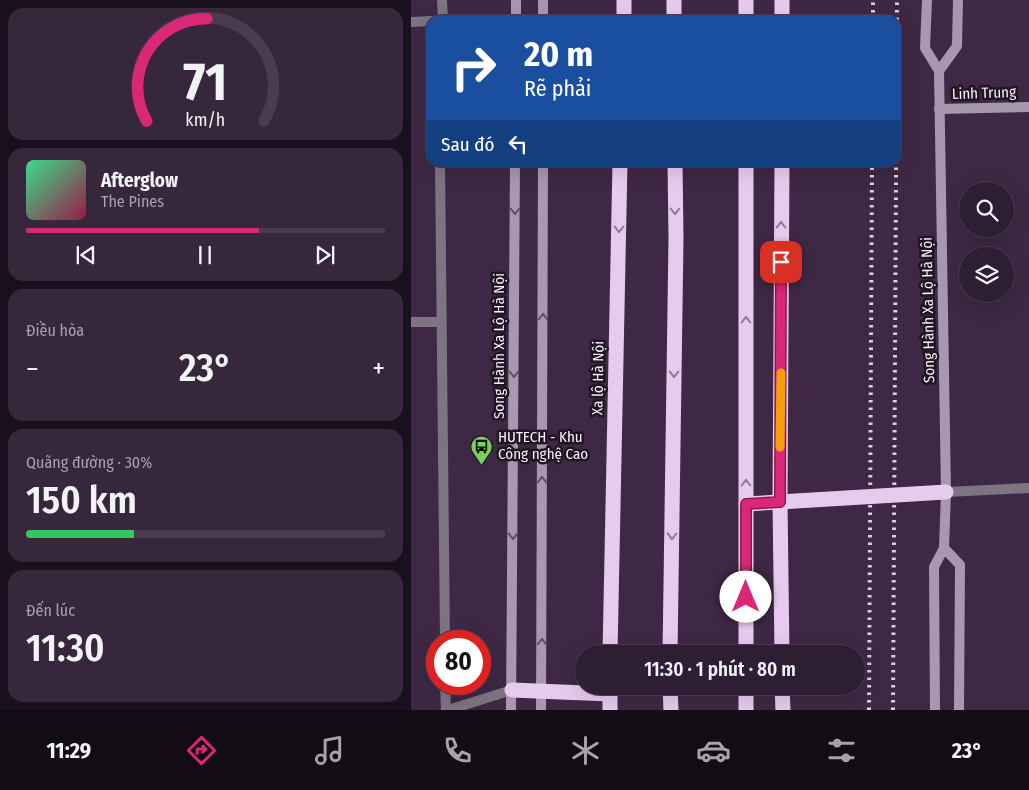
<!DOCTYPE html>
<html lang="vi">
<meta charset="utf-8">
<style>
:root{--surface:#2e1e34;--page:#36273c;--text:#f1f3f6;--muted:#a7a2ac;--line:#493c4f;--accent:#db2777}
body{margin:0;font-family:"Fira Sans Condensed",sans-serif;background:var(--page);color:var(--text);height:100vh;display:flex;flex-direction:column;font-size:19px;white-space:nowrap}
*{box-sizing:border-box;margin:0}
p{font-size:16px;color:var(--muted)}
.icon{flex:none;width:28px;height:28px;fill:none;stroke:currentColor;stroke-width:2;stroke-linecap:round;stroke-linejoin:round}
.map{position:relative;flex:1;overflow:hidden}
.details{display:flex;flex-direction:column;gap:8px;padding:8px;background:#19101d;width:411px}
.details>*{flex:none}
.banner{position:absolute;left:15px;top:15px;width:475px;height:152px;border-radius:15px;box-shadow:0 5px 20px #0002,0 0 0 1px var(--line);background:#1a4fa0;color:#fff;overflow:hidden}
.controls{position:absolute;left:548px;top:182px;display:grid;gap:10px}
.controls a{display:grid;place-items:center;width:55px;height:55px;border-radius:50%;background:var(--surface);box-shadow:0 5px 20px #0002,0 0 0 1px var(--line);font-size:25px}
.speed{position:absolute;left:15px;top:630px;display:flex;gap:10px;font-size:25px;font-weight:700;text-align:center}
.speed>*{display:grid;place-content:center;width:65px;height:65px;border-radius:50%;background:var(--surface);box-shadow:0 5px 20px #0002,0 0 0 1px var(--line);line-height:1}
.speed .limit{border:8px solid #d22;background:#fff;color:#111}
.pin{position:absolute;display:grid;place-items:center;width:42px;height:42px;color:#fff;margin:-21px;border-radius:10px;box-shadow:0 2px 8px #0006}
.me{position:absolute;width:55px;margin:-28px;rotate:0deg;stroke-linejoin:round;filter:drop-shadow(0 0 4px #0008)}
.turn{display:flex;align-items:center;gap:18px;height:105px;padding:0 15px;font-size:22px}
.turn .icon{width:65px;height:65px;stroke-width:2.5}
.turn b{display:block;font-size:35px;line-height:42px}
.then{display:flex;align-items:center;height:48px;padding:0 15px;background:#0003;gap:10px;font-size:19px}
.big{font-size:38px;font-weight:600;line-height:1.1}
.details .tile{flex:1;display:flex;flex-direction:column;justify-content:center;gap:8px;min-width:0;padding:0 18px;border-radius:15px;background:var(--page)}
.details .dial{align-items:center;gap:0}
.dial svg{height:130px;overflow:visible;fill:none;stroke:var(--line);stroke-width:7;stroke-linecap:round;text-anchor:middle}
.dial text{fill:var(--text);stroke:none}
.song{display:flex;align-items:center;gap:15px}
.cover{width:60px;height:60px;border-radius:8px;background:linear-gradient(135deg,hsl(150 70% 55%),hsl(340 70% 35%))}
.played{height:5px;border-radius:2px;background:linear-gradient(90deg,var(--accent) 65%,var(--line) 65%)}
.keys{display:flex;justify-content:space-around;direction:ltr}
.heat{display:flex;justify-content:space-between;align-items:center;font-size:28px;direction:ltr}
.charge{height:8px;border-radius:4px;background:linear-gradient(90deg,#34c759 30%,var(--line) 0)}
.trip{position:absolute;left:164px;top:645px;width:290px;height:50px;border-radius:25px;background:var(--surface);box-shadow:0 5px 20px #0002,0 0 0 1px var(--line);font-weight:600;line-height:50px;text-align:center}
.dock{display:flex;height:80px;justify-content:space-around;align-items:center;background:#120c15;color:var(--muted)}
.dock .icon{width:35px;height:35px}
.dock .selected{color:var(--accent)}
.dock b{font-size:22px;color:var(--text)}
main{display:flex;flex:1;min-height:0}
.map>svg:first-child{display:block}
.lines{fill:none;stroke-linecap:round;stroke-linejoin:round}
.lane{stroke:#7e7381;stroke-width:10}
.secondary{stroke:#a897ae;stroke-width:10}
.highway{stroke:#e7cbef;stroke-width:15}
.rail{stroke:#decfe2;stroke-width:4;stroke-dasharray:2.5 5;stroke-linecap:butt}
.oneway{stroke:#5d5061}
.oneway2{stroke:#8d7a93}
.route-casing{stroke:#8e194d;stroke-width:12}
.route{stroke:#db2777;stroke-width:9}
.slow{stroke:#f59e0b;stroke-width:9}
.labels{text-anchor:middle;stroke-width:5;stroke-linejoin:round;paint-order:stroke}
.street-label{font-size:15px;fill:#fbedff;stroke:#1f1622}
.poi-label{font-size:15px;fill:#fbedff;stroke:#1f1622;text-anchor:start}
</style>
<main>
<section class="details">
<div class="tile dial"><svg viewBox="0 0 100 80">
<path d="M14 69A42 42 0 1 1 86 69"/>
<path d="M14 69A42 42 0 0 1 51 6" stroke="#db2777"/>
<text x="50" y="56" font-size="32" font-weight="700">71</text>
<text x="50" y="72" font-size="11">km/h</text>
</svg></div>
<div class="tile">
<div class="song"><i class="cover"></i><div><b>Afterglow</b><p>The Pines</p></div></div>
<div class="played"></div>
<div class="keys"><svg class="icon" aria-label="previous" viewBox="0 0 24 24"><path d="M18 5L8 12l10 7zM5 5v14"/></svg><svg class="icon" aria-label="pause" viewBox="0 0 24 24"><path d="M8 5v14M16 5v14"/></svg><svg class="icon" aria-label="next" viewBox="0 0 24 24"><path d="M6 5l10 7-10 7zM19 5v14"/></svg></div>
</div>
<div class="tile"><p>Điều hòa</p>
<div class="heat"><a>−</a><b class="big">23°</b><a>+</a></div>
</div>
<div class="tile"><p>Quãng đường · 30%</p><b class="big">150 km</b><div class="charge"></div></div>
<div class="tile"><p>Đến lúc</p><b class="big">11:30</b></div>
</section>
<div class="map">
<svg width="618" height="710" viewBox="0 0 618 710">
<rect width="100%" height="100%" fill="#3e2845"/>
<g class="lines">
<g class="lane">
<path d="M31,0L32,20"/>
<path d="M0,22L20,21"/>
<path d="M29,162L34,641"/>
<path d="M0,322H30"/>
<path d="M535,492L618,488"/>
<path d="M34,684L35,710"/>
<path d="M37,710L101,690"/>
</g>
<g class="secondary">
<path d="M516,0L514,48L528,71L535,492L533,548L523,567L524,710"/>
<path d="M105,20V0"/>
<path d="M132,20V0"/>
<path d="M528,71L546,46L547,0"/>
<path d="M528,109L618,107"/>
<path d="M533,548L549,565L548,710"/>
<path d="M100,710L104,162"/>
<path d="M130,710L132,162"/>
</g>
<g class="highway">
<path d="M263,0V20"/>
<path d="M213,20V0"/>
<path d="M335,20V0"/>
<path d="M371,20V0"/>
<path d="M371,162L369,502L371,654"/>
<path d="M335,504L535,492"/>
<path d="M199,654L209,162"/>
<path d="M259,654L265,238L264,162"/>
<path d="M335,654V162"/>
<path d="M199,686V710"/>
<path d="M259,686L260,710"/>
<path d="M371,686L372,710"/>
<path d="M101,690L199,694"/>
<path d="M335,710V686"/>
</g>
<g class="rail">
<path d="M462,20V0"/>
<path d="M458,710L461,162"/>
<path d="M482,710L486,0"/>
</g>
</g>
<defs><path id="oneway-chevron" d="M-2-3.5L2.5 0L-2 3.5" fill="none" stroke-width="1.6" stroke-linecap="round" stroke-linejoin="round" transform="scale(1.25)"/></defs>
<g class="oneway">
<use href="#oneway-chevron" transform="translate(104 211) rotate(90)"/>
<use href="#oneway-chevron" transform="translate(132 317) rotate(-90)"/>
<use href="#oneway-chevron" transform="translate(103 374) rotate(90)"/>
<use href="#oneway-chevron" transform="translate(131 480) rotate(-90)"/>
<use href="#oneway-chevron" transform="translate(102 536) rotate(90)"/>
<use href="#oneway-chevron" transform="translate(131 642) rotate(-90)"/>
</g>
<g class="oneway2">
<use href="#oneway-chevron" transform="translate(264 211) rotate(90)"/>
<use href="#oneway-chevron" transform="translate(370 225) rotate(-90)"/>
<use href="#oneway-chevron" transform="translate(208 229) rotate(91)"/>
<use href="#oneway-chevron" transform="translate(335 320) rotate(-90)"/>
<use href="#oneway-chevron" transform="translate(263 374) rotate(91)"/>
<use href="#oneway-chevron" transform="translate(335 483) rotate(-90)"/>
<use href="#oneway-chevron" transform="translate(261 536) rotate(91)"/>
</g>
<g class="lines">
<defs>
<path id="route" d="M335,597V504L369,502L370,262"/>
</defs>
<use href="#route" class="route-casing"/>
<use href="#route" class="route"/>
<path class="slow" d="M369,447L370,373"/>
</g>
<defs>
<symbol id="bus-pin" viewBox="-11 -11 22 30"><path d="M0 17L-7.5 6A9.5 9.5 0 1 1 7.5 6Z" fill="#79d157" stroke="#1f1622"/><path d="M-5-6H5V4H4V6H2V4H-2V6H-4V4H-5ZM-3.5-4V0h7V-4ZM-3.5 1.2v1.5H-2V1.2ZM2 1.2v1.5H3.5V1.2Z" fill="#111"/></symbol>
</defs>
<g fill-rule="evenodd">
<use href="#bus-pin" x="58" y="434" width="25" height="34"/>
</g>
<g class="labels">
<g class="street-label">
<text transform="translate(573 93) rotate(-2)" y="5">Linh Trung</text>
<text transform="translate(517 310) rotate(-91)" y="5">Song Hành Xa Lộ Hà Nội</text>
<text transform="translate(88 346) rotate(-90)" y="5">Song Hành Xa Lộ Hà Nội</text>
<text transform="translate(187 378) rotate(-89)" y="5">Xa lộ Hà Nội</text>
</g>
<g class="poi-label">
<text x="87" y="442">HUTECH - Khu<tspan x="87" dy="17">Công nghệ Cao</tspan></text>
</g>
</g>
</svg>
<div class="controls">
<a><svg class="icon" aria-label="search" viewBox="0 0 24 24"><circle cx="10" cy="10" r="6"/><path d="M15 15l6 6"/></svg></a>
<a><svg class="icon" aria-label="layers" viewBox="0 0 24 24"><path d="M12 4l9 5-9 5-9-5zM3 14l9 5 9-5"/></svg></a>
</div>
<div class="speed"><div class="limit">80</div></div>
<div class="pin" style="left:370px;top:262px;background:#d93025"><svg class="icon" aria-label="arrive" viewBox="0 0 24 24"><path d="M6 21V4h12l-3 4 3 4H6"/></svg></div>
<svg class="me" style="left:335px;top:597px" viewBox="-20 -20 40 40"><circle r="19" fill="#fff"/><path d="M0-13L10 11 0 6-10 11z" fill="#db2777"/></svg>
<div class="trip">11:30 · 1 phút · 80 m</div>
<div class="banner">
<div class="turn"><svg class="icon" aria-label="right" viewBox="0 0 24 24"><path d="M7 20v-9h11M14 6l5 5-5 5"/></svg><div><b>20 m</b>Rẽ phải</div></div>
<div class="then">Sau đó<svg class="icon" aria-label="left" viewBox="0 0 24 24"><path d="M17 20v-9H6M10 6l-5 5 5 5"/></svg></div>
</div>
</div>
</main>
<nav class="dock">
<b>11:29</b>
<svg class="icon selected" aria-label="directions" viewBox="0 0 24 24"><path d="M12 3l9 9-9 9-9-9zM9 14v-3h6M13 9l2 2-2 2"/></svg>
<svg class="icon" aria-label="music" viewBox="0 0 24 24"><path d="M9 18V5l10-2v13"/><circle cx="6" cy="18" r="3"/><circle cx="16" cy="16" r="3"/></svg>
<svg class="icon" aria-label="phone" viewBox="0 0 24 24"><path d="M5 4h4l2 5-3 2q2 4 5 5l2-3 5 2v4C11 20 4 13 5 4z"/></svg>
<svg class="icon" aria-label="climate" viewBox="0 0 24 24"><path d="M12 3v18M4 7l16 10M4 17L20 7"/></svg>
<svg class="icon" aria-label="car" viewBox="0 0 24 24"><path d="M5 17H2v-5l4-1 3-4h7l3 4 3 1v5h-3M9 17h6M6 11h13"/><circle cx="7" cy="17" r="2"/><circle cx="17" cy="17" r="2"/></svg>
<svg class="icon" aria-label="filters" viewBox="0 0 24 24"><path d="M4 7h16M4 17h16"/><circle cx="9" cy="7" r="2"/><circle cx="15" cy="17" r="2"/></svg>
<b>23°</b>
</nav>
